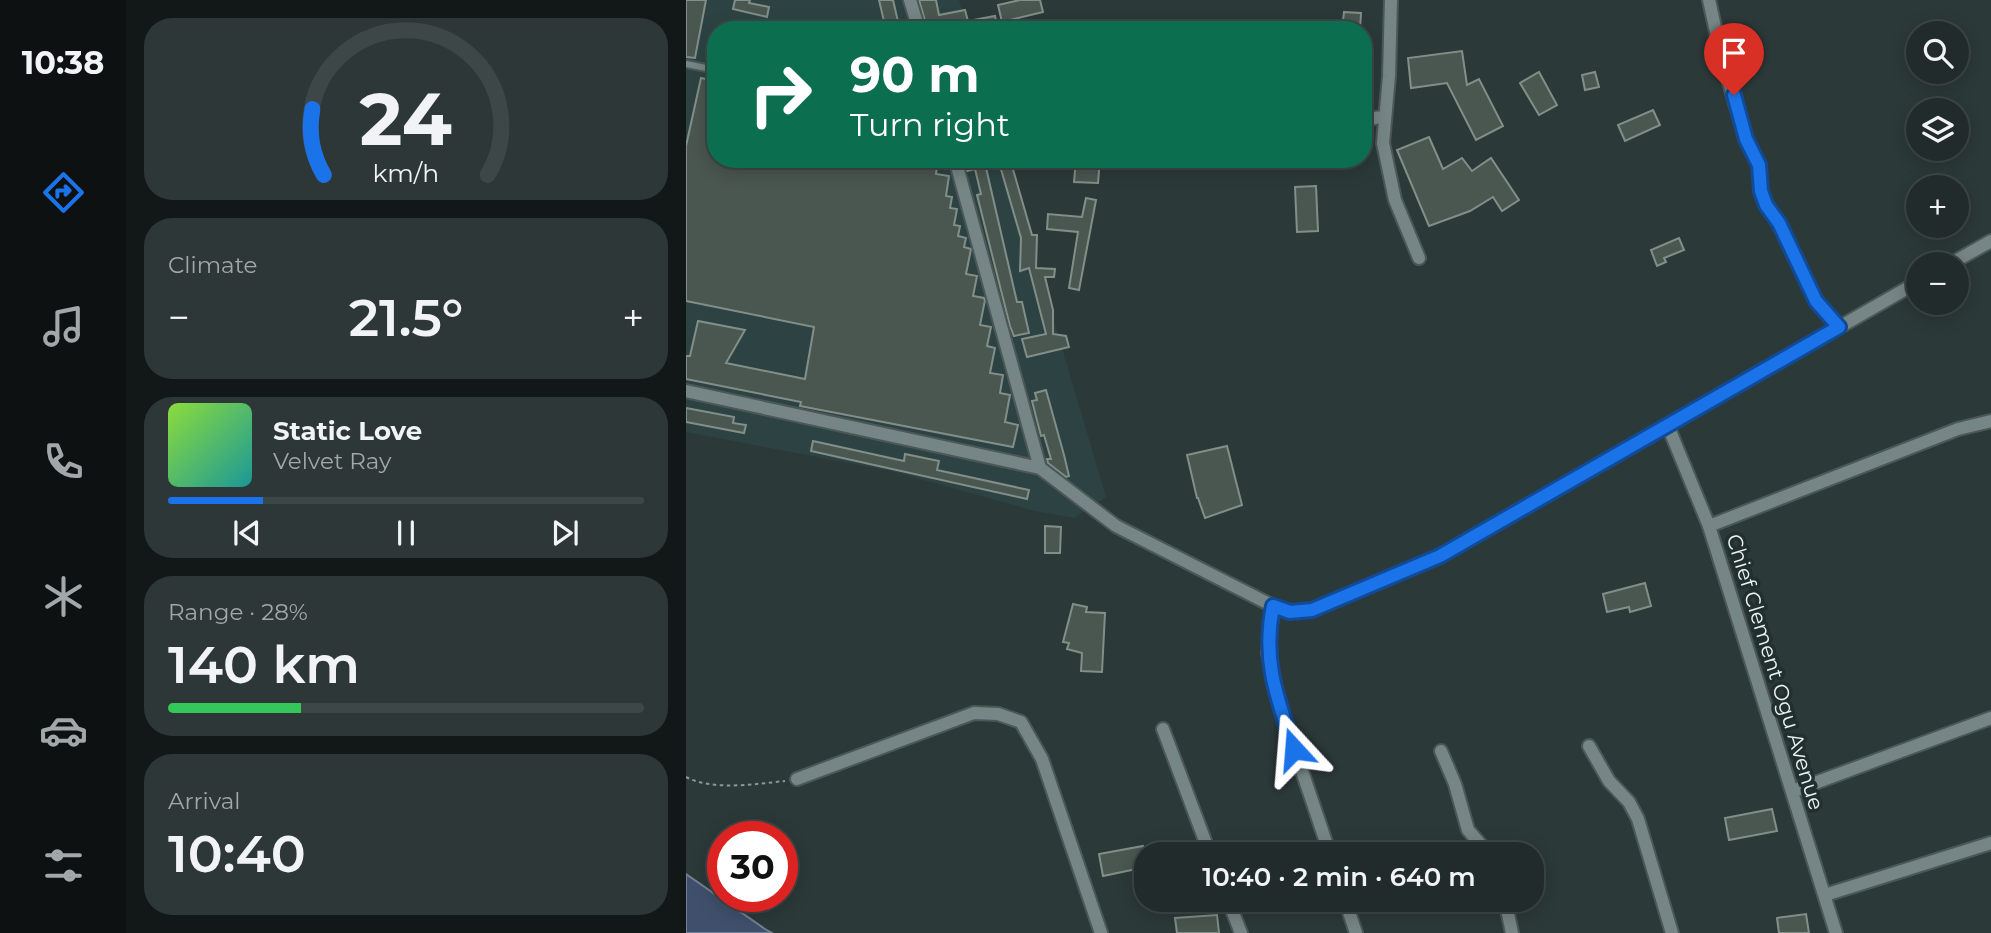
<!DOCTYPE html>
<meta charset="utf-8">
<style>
:root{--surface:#212b2b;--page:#2d3737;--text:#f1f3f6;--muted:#a2a7a9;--line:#3e4747;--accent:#1a73e8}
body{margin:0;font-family:Montserrat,sans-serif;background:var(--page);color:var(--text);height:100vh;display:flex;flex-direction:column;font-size:26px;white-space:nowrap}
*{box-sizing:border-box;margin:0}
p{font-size:23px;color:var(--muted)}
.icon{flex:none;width:38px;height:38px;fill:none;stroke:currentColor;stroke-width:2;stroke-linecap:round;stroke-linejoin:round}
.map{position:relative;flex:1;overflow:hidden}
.panel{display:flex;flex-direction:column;gap:18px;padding:18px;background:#121818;width:560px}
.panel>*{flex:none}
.banner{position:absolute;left:21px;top:21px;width:665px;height:147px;border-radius:28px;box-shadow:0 4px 18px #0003,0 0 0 2px var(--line);background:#0b6e4f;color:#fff;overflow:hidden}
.buttons{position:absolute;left:1220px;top:21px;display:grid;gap:14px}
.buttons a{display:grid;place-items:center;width:63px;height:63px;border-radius:50%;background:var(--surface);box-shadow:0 4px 18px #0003,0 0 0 2px var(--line);font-size:35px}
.speed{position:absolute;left:21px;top:821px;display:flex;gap:14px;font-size:35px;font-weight:700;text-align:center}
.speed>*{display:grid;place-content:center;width:91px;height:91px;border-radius:50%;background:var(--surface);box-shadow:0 4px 18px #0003,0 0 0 2px var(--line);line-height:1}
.speed .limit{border:10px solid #d22;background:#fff;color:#111}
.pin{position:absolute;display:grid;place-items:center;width:60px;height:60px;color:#fff;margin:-72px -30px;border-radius:50% 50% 50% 0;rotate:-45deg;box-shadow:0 0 7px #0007}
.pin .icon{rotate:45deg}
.me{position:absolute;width:77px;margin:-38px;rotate:341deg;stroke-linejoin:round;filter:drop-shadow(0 0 5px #0008)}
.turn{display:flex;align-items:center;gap:24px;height:147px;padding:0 28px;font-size:32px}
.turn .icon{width:91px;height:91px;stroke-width:2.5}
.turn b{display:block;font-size:49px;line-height:60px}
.big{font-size:52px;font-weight:600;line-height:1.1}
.panel .widget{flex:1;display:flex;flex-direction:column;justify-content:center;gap:10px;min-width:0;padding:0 24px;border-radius:28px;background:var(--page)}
.panel .dial{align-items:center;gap:0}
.dial svg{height:182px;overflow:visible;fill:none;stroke:var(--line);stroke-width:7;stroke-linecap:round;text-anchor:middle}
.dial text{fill:var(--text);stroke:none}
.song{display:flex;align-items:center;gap:21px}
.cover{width:84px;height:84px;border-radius:10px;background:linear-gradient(135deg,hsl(90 70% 55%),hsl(180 70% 35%))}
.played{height:7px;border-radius:4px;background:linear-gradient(90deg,var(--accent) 20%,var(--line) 20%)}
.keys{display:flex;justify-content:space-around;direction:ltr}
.heat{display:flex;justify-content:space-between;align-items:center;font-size:38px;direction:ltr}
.charge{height:10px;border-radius:5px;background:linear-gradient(90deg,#34c759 28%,var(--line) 0)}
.trip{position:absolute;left:448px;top:842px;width:410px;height:70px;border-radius:28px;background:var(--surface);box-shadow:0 4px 18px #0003,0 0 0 2px var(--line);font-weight:600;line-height:70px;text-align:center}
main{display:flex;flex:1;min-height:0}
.dock{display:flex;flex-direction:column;width:126px;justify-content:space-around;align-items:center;background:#0d1111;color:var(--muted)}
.dock .icon{width:49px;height:49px}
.dock .on{color:var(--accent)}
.dock b{font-size:32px;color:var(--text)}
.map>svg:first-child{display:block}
.built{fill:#2d4343}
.water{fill:#40506c;stroke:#738194;stroke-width:2}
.building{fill:#4a5650;stroke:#828f88;stroke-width:2}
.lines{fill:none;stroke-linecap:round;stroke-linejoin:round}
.service-casing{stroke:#4b5857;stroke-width:10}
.minor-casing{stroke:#4b5857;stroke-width:16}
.path{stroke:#8c9797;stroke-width:2;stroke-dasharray:3.5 3.5;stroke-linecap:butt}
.service{stroke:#768585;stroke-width:6}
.minor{stroke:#768585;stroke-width:12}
.route-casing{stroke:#114b97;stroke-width:18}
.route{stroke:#1a73e8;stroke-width:12}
.labels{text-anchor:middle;stroke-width:7;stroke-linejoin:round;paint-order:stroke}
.street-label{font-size:21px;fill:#ebf4f3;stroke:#222f2f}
</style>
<main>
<nav class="dock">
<b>10:38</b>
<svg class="icon on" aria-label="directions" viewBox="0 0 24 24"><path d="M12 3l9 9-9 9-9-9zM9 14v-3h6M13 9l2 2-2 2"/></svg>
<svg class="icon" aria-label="music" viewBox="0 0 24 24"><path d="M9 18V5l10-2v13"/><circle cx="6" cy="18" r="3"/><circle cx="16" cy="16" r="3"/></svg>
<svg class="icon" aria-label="phone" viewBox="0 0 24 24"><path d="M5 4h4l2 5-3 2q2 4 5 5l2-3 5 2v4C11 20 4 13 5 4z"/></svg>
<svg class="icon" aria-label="climate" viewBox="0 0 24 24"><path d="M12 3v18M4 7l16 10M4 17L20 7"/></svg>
<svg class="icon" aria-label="car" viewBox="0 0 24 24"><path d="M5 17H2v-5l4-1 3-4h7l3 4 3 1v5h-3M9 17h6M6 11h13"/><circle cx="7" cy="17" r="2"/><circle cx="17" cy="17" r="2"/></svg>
<svg class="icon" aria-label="filters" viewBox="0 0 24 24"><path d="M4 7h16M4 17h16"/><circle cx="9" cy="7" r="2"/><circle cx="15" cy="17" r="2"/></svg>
</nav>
<section class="panel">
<div class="widget dial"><svg viewBox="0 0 100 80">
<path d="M14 69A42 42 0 1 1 86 69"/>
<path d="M14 69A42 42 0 0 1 9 40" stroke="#1a73e8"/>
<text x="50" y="56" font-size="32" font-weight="700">24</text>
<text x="50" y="72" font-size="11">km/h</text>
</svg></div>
<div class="widget"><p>Climate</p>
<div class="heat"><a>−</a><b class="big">21.5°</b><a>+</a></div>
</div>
<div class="widget">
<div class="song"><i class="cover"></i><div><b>Static Love</b><p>Velvet Ray</p></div></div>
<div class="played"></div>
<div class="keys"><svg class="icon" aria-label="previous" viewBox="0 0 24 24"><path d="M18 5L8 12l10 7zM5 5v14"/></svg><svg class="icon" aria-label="pause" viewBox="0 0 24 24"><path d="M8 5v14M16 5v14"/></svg><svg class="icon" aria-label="next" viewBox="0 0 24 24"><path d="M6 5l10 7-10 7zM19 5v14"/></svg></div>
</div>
<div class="widget"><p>Range · 28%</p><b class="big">140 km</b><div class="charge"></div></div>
<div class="widget"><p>Arrival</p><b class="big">10:40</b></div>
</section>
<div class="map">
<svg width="1305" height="933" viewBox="0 0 1305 933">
<rect width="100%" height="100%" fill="#2c3939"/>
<path class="built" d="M0,0H273L281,30H30V159H320L420,497L388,518L349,511L205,471L0,432Z"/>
<path class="water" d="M0,874L79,929L86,933H0Z"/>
<g class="building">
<path d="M0,0H20L9,58L0,57Z"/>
<path d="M49,0H64L63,3L83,7L81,17L47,9Z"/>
<path d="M193,0H207L214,30H200Z"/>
<path d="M233,0H250L253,15L279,10L282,21L309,16L311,26L291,30H249L247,22L240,24Z"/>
<path d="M334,0H354L357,12L316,22L312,5Z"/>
<path d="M658,12L675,13L674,30H656Z"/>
<path d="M776,51L781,85L793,79L817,126L790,140L761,83L725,88L722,58Z"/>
<path d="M853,72L871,105L853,115L834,83Z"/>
<path d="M909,72L913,87L899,90L896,75Z"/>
<path d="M15,78L30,81V159H252L250,174L263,176L260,196L266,197L264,208L271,209L268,225L274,226L272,236L280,238L278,247L285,249L280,274L291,276L287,296L298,298L299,300L294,325L305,327L301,346L309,348L304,373L317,375L314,393L324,395L319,422L332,425L327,447L114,406L115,402L0,379V356H4L12,321L59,330L40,363L119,379L128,327L0,301V146Z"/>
<path d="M967,110L974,125L939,141L932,125Z"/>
<path d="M743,137L757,169L776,158L786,171L805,158L833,200L816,211L807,197L784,211L743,226L711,150Z"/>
<path d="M278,159H298L331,302H336L343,333L328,336L324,326L291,195L295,194L289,169L281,171Z"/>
<path d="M312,159H324L346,235H351L350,268L369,269L368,277H359L367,310V334L380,336L383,347L341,357L336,339L360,334L343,268L334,271L335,238Z"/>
<path d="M390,159H414L412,183L388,182Z"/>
<path d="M630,186L632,231L611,232L609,187Z"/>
<path d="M400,198L410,200L393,290L383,288L392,232L361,229L362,214L396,217Z"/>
<path d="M993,238L998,250L978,258L980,262L971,266L965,250Z"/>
<path d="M360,390L378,455L383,476L380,477L362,463L361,459H365L358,435L355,436L346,401L351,400L349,393Z"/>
<path d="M0,408L48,417L47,423L60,425L58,433L0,422Z"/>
<path d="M127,441L218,461L219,454L253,461L251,470L343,490L341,499L125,451Z"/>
<path d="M541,446L556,505L519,518L512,498H511L501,455Z"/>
<path d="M359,526L375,527L374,553H359Z"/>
<path d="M959,583L965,606L944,612L943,607L921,612L917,594Z"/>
<path d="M387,604L401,607L400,612L419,613L416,672L395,671L396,653L381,649L383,643L377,642Z"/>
<path d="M1086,809L1091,831L1043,840L1039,818Z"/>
<path d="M457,846L460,867L417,876L413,854Z"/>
<path d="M1120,914L1123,933H1093L1091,918Z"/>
<path d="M531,915L533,933H491L489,918Z"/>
</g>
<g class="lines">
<defs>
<path id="service" d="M0,64L30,70"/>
<g id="minor">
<path d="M224,0L233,30"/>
<path d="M705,0L703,76L697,143L709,200L733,258"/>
<path d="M1023,0L1036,59L1060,140L1073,165L1075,191L1080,205L1093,223L1130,301L1153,327"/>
<path d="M677,119L699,117"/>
<path d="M1264,264L1305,241"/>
<path d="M0,391L354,468L269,159"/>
<path d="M982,426L1023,526L1150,933"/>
<path d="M354,468L430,526L587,606L604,612L626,610L754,556L1232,282"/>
<path d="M1023,526L1272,429L1305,421"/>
<path d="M587,606L582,653L591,697L644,854"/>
<path d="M477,729L524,854"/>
<path d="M903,746L923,781L943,802L952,819L986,933"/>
<path d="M755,751L769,784L782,830L803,854"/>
<path d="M111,779L288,713L312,714L335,722L356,759L415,933"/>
<path d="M1107,791L1305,718"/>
<path d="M1139,895L1305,843"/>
<path d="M542,900L555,933"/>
<path d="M659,900L670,933"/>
<path d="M819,900L826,933"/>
</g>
</defs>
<use href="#service" class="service-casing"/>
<use href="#minor" class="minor-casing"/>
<path class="path" d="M0,777C26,791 70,784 99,781"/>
<use href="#service" class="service"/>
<use href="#minor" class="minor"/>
</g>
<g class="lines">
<defs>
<path id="route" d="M608,749C591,698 576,660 587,606L604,612L626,610L754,556L1153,327L1130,301L1093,223L1080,205L1075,191L1073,165L1060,139L1048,95"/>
</defs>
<use href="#route" class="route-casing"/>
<use href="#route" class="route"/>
</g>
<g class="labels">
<g class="street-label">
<text transform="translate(1089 672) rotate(73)" y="7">Chief Clement Ogu Avenue</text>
</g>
</g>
</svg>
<div class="buttons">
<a><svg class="icon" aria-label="search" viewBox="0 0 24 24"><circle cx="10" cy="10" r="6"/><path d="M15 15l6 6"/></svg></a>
<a><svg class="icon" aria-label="layers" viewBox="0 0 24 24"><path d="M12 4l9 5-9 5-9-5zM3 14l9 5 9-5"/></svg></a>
<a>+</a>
<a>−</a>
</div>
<div class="speed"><div class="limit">30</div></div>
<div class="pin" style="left:1048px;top:95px;background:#d93025"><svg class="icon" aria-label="arrive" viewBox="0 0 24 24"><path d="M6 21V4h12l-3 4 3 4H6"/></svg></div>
<svg class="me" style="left:608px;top:749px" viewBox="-20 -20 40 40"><path d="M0-17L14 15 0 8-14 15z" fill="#1a73e8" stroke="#fff" stroke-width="4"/></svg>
<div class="trip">10:40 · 2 min · 640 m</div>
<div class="banner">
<div class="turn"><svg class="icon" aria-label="right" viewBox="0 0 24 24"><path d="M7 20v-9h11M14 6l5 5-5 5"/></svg><div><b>90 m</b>Turn right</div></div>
</div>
</div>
</main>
